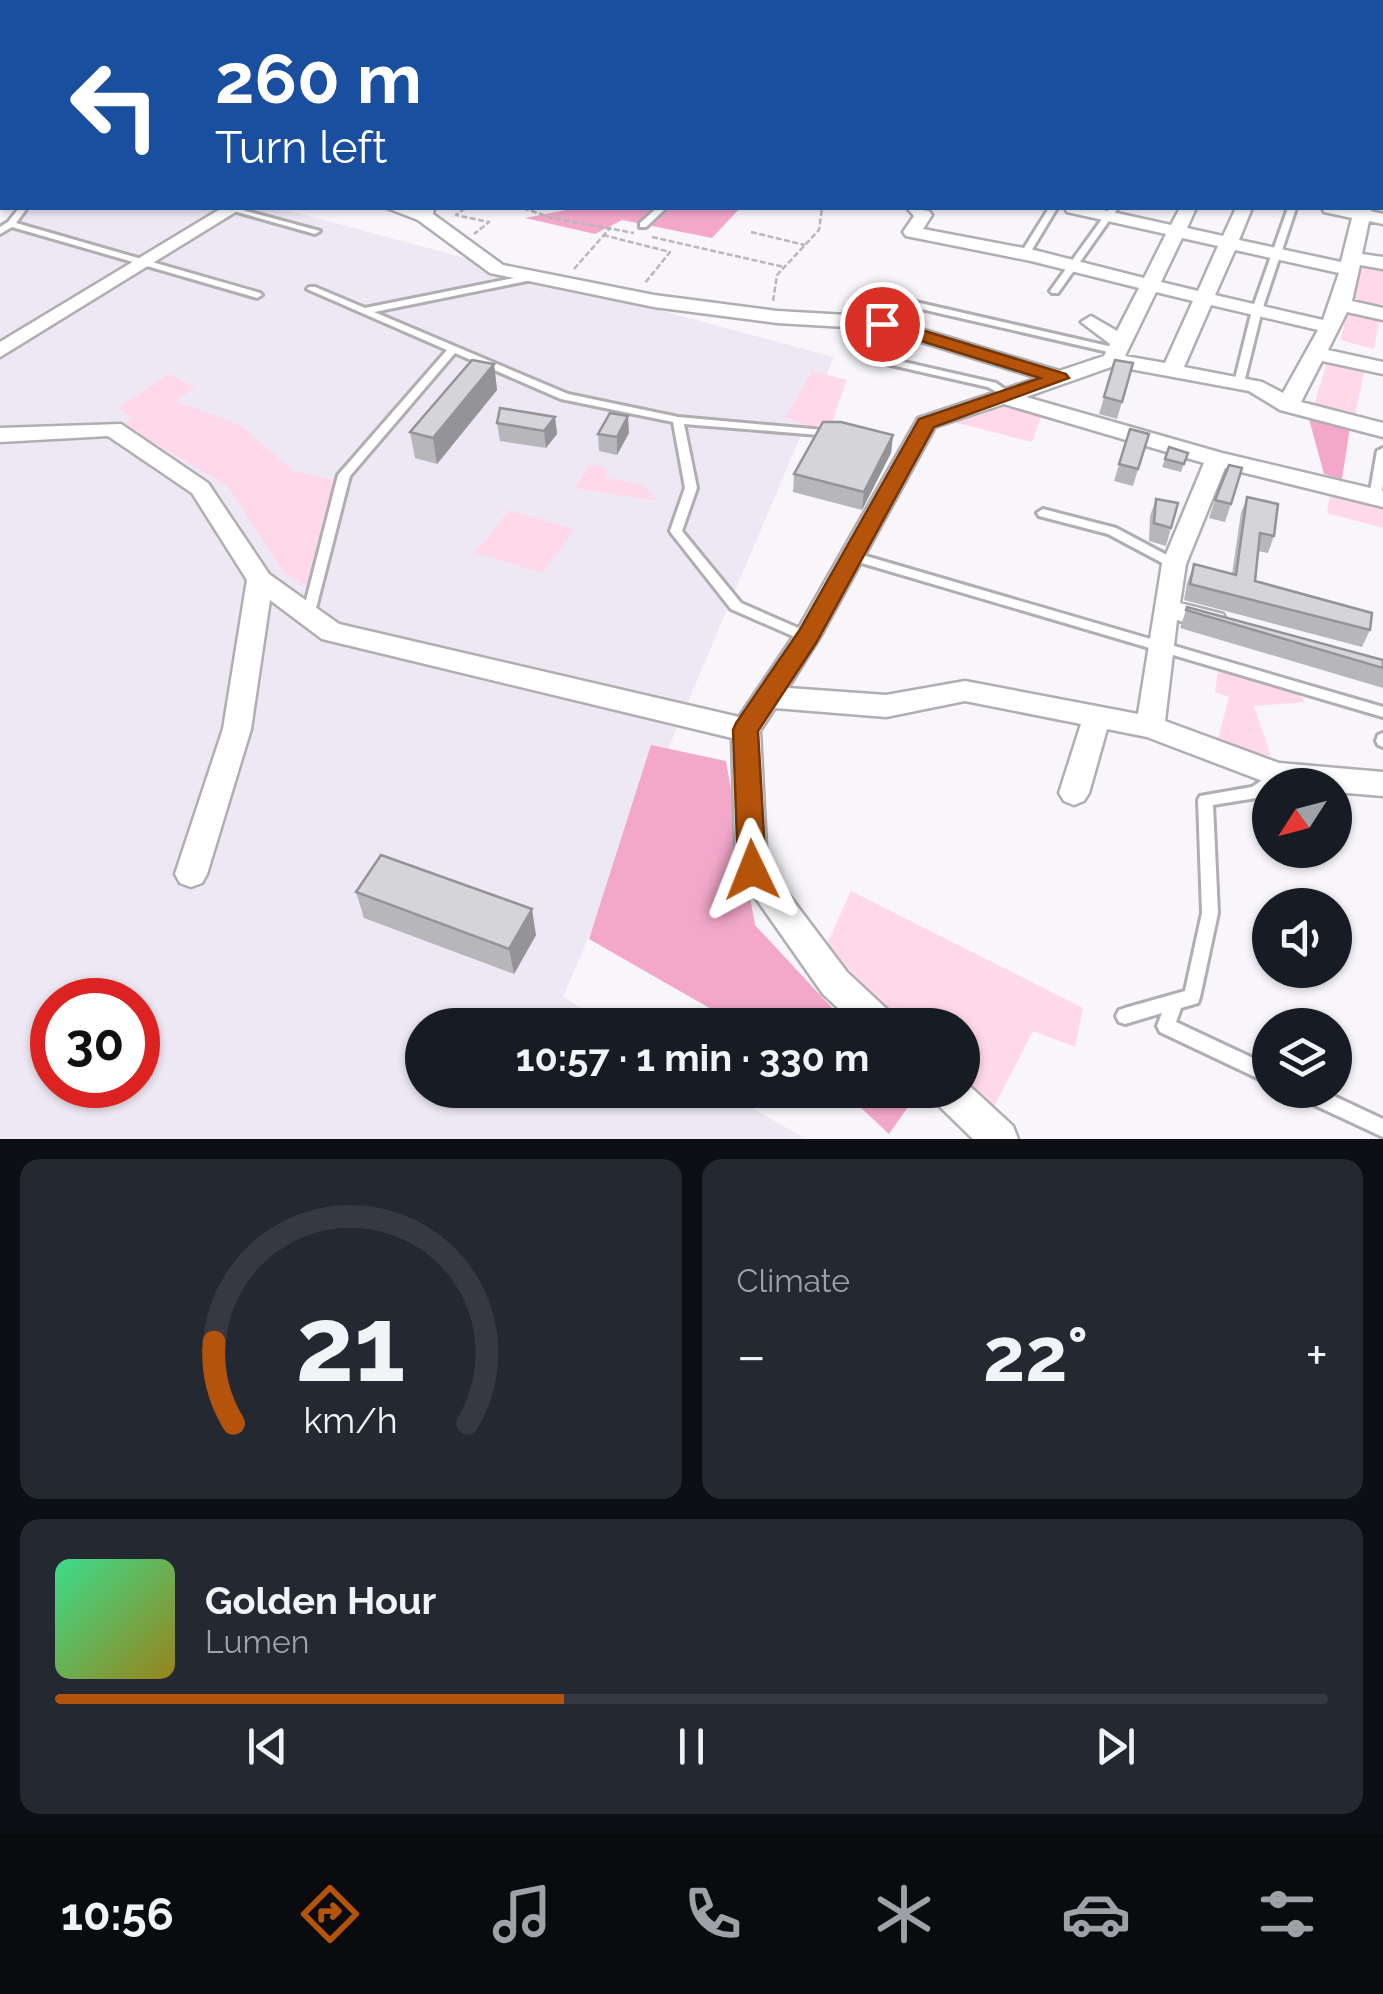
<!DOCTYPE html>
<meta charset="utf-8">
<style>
:root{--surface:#171b24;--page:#242831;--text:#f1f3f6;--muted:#9ea1a6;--line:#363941;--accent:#b45309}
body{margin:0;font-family:Raleway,sans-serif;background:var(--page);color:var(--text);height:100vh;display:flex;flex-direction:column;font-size:38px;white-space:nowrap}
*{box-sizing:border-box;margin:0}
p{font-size:32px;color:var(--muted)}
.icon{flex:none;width:55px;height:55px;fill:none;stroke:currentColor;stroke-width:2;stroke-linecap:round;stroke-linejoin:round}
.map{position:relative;height:1139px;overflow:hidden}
.details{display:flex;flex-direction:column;gap:20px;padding:20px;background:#0d0f14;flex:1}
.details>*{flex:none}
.guide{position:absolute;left:0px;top:0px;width:1385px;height:210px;box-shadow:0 2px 8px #0004;background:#1a4fa0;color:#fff;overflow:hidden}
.needle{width:65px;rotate:234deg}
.tools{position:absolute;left:1252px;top:768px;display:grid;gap:20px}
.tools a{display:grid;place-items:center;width:100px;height:100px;border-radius:50%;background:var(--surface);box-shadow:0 2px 8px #0004;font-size:50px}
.speed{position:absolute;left:30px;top:978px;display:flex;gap:20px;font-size:50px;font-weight:700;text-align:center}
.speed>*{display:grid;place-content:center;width:130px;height:130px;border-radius:50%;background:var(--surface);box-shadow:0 2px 8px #0004;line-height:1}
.speed .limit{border:15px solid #d22;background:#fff;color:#111}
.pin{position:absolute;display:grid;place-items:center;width:85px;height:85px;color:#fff;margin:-42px;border:5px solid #fff;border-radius:50%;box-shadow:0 2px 10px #0007}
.me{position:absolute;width:110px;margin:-55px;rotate:358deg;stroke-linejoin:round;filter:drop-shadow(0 0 8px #0008)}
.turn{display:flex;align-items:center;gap:35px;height:210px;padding:0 50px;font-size:45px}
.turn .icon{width:130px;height:130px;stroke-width:2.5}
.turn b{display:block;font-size:70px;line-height:85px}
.big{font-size:75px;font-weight:700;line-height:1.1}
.details .card{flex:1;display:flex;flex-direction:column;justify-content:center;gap:15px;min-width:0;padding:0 35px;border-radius:20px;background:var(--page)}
.details .dial{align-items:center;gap:0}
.dial svg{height:260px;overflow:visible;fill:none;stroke:var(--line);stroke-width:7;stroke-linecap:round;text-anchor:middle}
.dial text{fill:var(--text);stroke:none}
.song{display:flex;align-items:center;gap:30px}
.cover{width:120px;height:120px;border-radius:15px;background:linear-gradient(135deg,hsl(150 70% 55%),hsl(50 70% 35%))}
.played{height:10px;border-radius:5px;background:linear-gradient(90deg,var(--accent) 40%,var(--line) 40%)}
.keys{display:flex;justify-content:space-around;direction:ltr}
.heat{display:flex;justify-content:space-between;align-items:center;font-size:55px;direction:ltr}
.details .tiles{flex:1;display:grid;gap:20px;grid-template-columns:1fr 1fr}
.card:last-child{grid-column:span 2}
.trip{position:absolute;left:405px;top:1008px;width:575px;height:100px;border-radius:50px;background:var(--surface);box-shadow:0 2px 8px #0004;font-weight:700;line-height:100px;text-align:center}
.dock{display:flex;height:160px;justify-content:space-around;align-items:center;background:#090b0e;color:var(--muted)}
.dock .icon{width:70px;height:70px}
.dock .on{color:var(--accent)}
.dock b{font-size:45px;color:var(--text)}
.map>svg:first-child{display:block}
.built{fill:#ede8f3;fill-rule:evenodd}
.green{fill:#ffd9e9}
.forest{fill:#f3a8ca}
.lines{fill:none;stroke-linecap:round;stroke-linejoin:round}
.lane-casing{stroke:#b0aeb2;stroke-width:6}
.street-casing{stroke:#b0aeb2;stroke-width:5}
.path{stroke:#b9b7ba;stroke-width:2.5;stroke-dasharray:6 2.5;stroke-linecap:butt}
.lane{fill:#fff;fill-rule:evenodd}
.street{fill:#fff;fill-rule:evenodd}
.wall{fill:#b6b6bb}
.shaded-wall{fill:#949498}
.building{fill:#d4d4d9;stroke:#949498;stroke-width:2.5}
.route{fill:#b45309;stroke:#753606;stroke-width:2.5}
</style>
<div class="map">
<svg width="1383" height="1139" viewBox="0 0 1383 1139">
<rect width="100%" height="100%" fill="#f8f6fa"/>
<path class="built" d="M37,208H279L834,357L563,997L610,1025H422V1090H721L806,1139H0V227ZM52,1000H138V1085H52Z"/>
<g class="green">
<path d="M1368,262L1383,266V302L1374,349L1340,340L1360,265Z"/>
<path d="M1327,362L1364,371L1355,416L1314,405Z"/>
<path d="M812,371L847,380L832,422L811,427L785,418Z"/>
<path d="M169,374L195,387L176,401L242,426L293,471L334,480L306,586L284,574L228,486L122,424L132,419L118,407Z"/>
<path d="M998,404L1041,417L1032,442L949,421Z"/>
<path d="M589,464L607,468L606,478L642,485L658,501L575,488Z"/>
<path d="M1330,494L1383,507V528L1327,513Z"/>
<path d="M509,510L574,529L543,573L475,553Z"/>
<path d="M1218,671L1299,694L1305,702L1254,706L1271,756L1217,742L1229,697L1215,692Z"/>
<path d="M851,891L1083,1008L1075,1047L1033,1031L990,1115L963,1087L962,1025H903L826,946Z"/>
</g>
<g class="forest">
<path d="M576,208H740L712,238L622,220L595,234L525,218Z"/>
<path d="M1309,419L1350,427L1342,479L1324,474Z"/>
<path d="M651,745L726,761L755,925L848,1025H739L589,939Z"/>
<path d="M842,1090H909L915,1097L889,1134Z"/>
</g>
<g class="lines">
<defs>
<g id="lane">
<path d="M377,0H387L383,2H375Z"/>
<path d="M401,0H415L418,2H407Z"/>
<path d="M1225,0H1231L1232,2H1226Z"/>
<rect x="1382" y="45" width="1" height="5"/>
<rect x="1382" y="180" width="1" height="6"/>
<path d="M19,208H27L16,223L260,293L262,295L257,298L254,297L12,227L0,234V227L8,222Z"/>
<path d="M223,208H235L320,231L315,234Z"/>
<path d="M657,208H666L646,227H640V223Z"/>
<path d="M1049,208H1057L1027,258H1021L1019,256Z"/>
<path d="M1110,208H1118L1058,293H1052L1050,291Z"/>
<path d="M1288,208H1296L1262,310L1244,383L1243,385H1235L1234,383L1252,310Z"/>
<path d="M534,274L539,277L537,279L374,312L568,394L678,417L835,431L837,433L831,436L684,424L697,488L682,531L741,603L812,634L814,637L812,640H802L731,609L672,534L670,531L685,488L673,422L561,399L455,353L350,476L314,616L308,621L303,619L302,616L338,475L447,350L307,289L309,287H315L365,308Z"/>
<path d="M898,298L1117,348L1122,351L1117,354L895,303V299Z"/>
<path d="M873,355L996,383L1013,395L1008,398L988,387L869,360V356Z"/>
<path d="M1383,448V484L1381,497L1375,501L1369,497L1377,451Z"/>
<path d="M1043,509L1116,528L1178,561L1180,564L1174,568L1170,567L1108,534L1039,516L1037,513Z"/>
<path d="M852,552L1383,707V717L848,559L846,556Z"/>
<path d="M1383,733V747L1378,745L1376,741L1378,735Z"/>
<path d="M1278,769L1283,771L1285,775C1282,781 1277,785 1270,785V789L1256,798L1213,805L1218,913L1200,997L1198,1003L1181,1008L1176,1022L1270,1066V1084L1160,1032L1157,1026L1162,1013L1125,1024L1119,1022L1116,1016L1119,1010L1125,1008L1185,991L1202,913L1198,800L1200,796L1252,787Z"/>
<path d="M1292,1090H1321L1383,1119V1137L1295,1096Z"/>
</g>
<g id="street">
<path d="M550,0H568L570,2H552Z"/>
<path d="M709,0H725L727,2H711Z"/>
<path d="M1038,0H1052L1054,2H1040Z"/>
<path d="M1155,0H1169L1170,2H1157Z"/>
<path d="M1265,0H1279L1280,2H1267Z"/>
<path d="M1300,0H1365L1367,2H1302Z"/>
<path d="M1382,0H1383V8L1382,2H1376Z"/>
<rect x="1382" y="33" width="1" height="8"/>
<rect x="1382" y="63" width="1" height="8"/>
<rect x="1382" y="108" width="1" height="10"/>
<rect x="1382" y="139" width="1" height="10"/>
<path d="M0,172L2,173V183H0Z"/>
<path d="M222,208H242L0,357V342Z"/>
<path d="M387,208H434L433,214L503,265L654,295L777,311L882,317L1059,371L1104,356L1110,344L1081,322L1091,316L1117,331L1139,288L1031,261L906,236L903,232L914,216L907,208L929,211L932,215L923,229L1034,250L1144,278L1166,234L1067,212L1065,208H1094L1171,225L1180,208H1196L1187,228L1223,236L1236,208H1252L1239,240L1341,262L1352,218L1324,212L1322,208H1371V211L1383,214V224L1369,221L1362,254L1383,257V269L1360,265L1352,301L1383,308V320L1347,312L1328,350L1383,362V374L1322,361L1301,402L1383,423V437L1280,410L1249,391L1114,366L1026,397L1222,453L1383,491V507L1225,468L1186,564L1180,603L1223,614L1227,621L1223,628L1214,630L1177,620L1165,721L1279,763L1383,772V796L1335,792V785H1273L1147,737L1107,729L1089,793L1084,801L1074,805L1064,801L1059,793L1081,724L965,701L886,717L775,708L760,731L767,866L847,972L892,1014L897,1025H856L823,994L736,870L732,738L322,639L270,600L251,729L207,874L202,883L191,887L180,883L175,874L223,729L247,580L192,493L108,436L0,442V428L121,424L208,483L269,574L339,624L739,717L797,631L918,418L1038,378L880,329L777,323L654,307L490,273L418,220ZM1182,238L1218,246L1198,291L1161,282ZM1235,250L1339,273L1323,320L1215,295ZM1156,292L1193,301L1165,363L1125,356ZM1211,305L1318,330L1283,393L1262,382L1184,367ZM1004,404L1204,463L1162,564L1138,714L965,681L886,695L788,688L820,637L935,427Z"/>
<path d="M962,1079L1013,1126L1018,1139H973L935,1102L930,1090H962Z"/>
</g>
</defs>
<use href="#lane" class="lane-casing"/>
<use href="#street" class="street-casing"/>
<g class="path">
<path d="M204,0L208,2"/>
<path d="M660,0L670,2"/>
<path d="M929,0L937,2"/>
<path d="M465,208L456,215L489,222L474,234"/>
<path d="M523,208L552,218L634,233"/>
<path d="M751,232L805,245"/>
<path d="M603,235L670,252L645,283"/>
<path d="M652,237L784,267"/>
<path d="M574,269L611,227"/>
<path d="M773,301L777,275L819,230L822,208"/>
</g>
<use href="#lane" class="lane"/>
<use href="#street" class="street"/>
</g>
<g class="wall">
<path d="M1115,360L1133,363L1117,419L1099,414Z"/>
<path d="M494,364L497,390L437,464L415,458L410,432Z"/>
<path d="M555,417L557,434L546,448L500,441L497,423Z"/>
<path d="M1130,429L1149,434L1133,486L1114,481Z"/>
<path d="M629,433L617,455L599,451L598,434Z"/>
<path d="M893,435L891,453L862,510L793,492L794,474Z"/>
<path d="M1188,453L1181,472L1162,467L1165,459Z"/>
<path d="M1247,497L1274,536L1268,553L1258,551L1255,581L1370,630L1362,647L1184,600L1187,583L1194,564L1232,574L1241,513Z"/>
<path d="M1156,499L1171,528L1166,546L1149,541L1150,516Z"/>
<path d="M1215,500L1231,504L1225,522L1209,518Z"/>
<path d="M1187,607L1383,660V688L1180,628Z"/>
<path d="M356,892L536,935L514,974L364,918Z"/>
</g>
<g class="shaded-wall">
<path d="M494,364L497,390L437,464L433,438Z"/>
<path d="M628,416L629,433L617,455V437Z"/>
<path d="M555,417L557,434L546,448L544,431Z"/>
<path d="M893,435L891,453L862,510L864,492Z"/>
<path d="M532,909L536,935L514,974L509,949Z"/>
</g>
<g class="building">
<path d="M472,360L494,364L433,438L410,432Z"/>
<path d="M1115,360L1133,363L1122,402L1104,397Z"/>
<path d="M500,408L555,417L544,431L497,423Z"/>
<path d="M610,413L628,416L617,437L598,434Z"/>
<path d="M823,422H841L893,435L864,492L794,474Z"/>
<path d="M1130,429L1149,434L1138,469L1119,464Z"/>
<path d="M1169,447L1188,453L1184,464L1165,459Z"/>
<path d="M1229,465L1242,468L1231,504L1215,500Z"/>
<path d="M1247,497L1278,504L1274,536L1260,533L1255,581L1372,613L1370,630L1190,584L1194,564L1236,575Z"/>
<path d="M1156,499L1178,503L1171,528L1154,523Z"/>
<path d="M1187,607L1383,660V668L1186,610Z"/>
<path d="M381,855L532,909L509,949L356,892Z"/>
</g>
<path class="route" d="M882,318L1066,374L1069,378L934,427L816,643L758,731L766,870L762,879L752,883L742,879L738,870L733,730L736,723L799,631L919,419L1040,378L876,327L873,324Z"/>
</svg>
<div class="tools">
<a><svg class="needle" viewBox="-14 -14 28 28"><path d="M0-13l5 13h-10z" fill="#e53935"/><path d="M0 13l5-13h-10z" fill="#9ea1a6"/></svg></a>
<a><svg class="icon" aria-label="sound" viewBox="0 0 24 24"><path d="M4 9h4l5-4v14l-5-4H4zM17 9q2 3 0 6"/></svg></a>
<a><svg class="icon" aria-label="layers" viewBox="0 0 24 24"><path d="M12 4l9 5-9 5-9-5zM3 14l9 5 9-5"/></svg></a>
</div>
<div class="speed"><div class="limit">30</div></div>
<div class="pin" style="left:882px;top:324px;background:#d93025"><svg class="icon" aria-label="arrive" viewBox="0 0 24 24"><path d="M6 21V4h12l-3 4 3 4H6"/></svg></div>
<svg class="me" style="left:752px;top:870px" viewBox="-20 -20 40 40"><path d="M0-17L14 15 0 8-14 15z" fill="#b45309" stroke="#fff" stroke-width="4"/></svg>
<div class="trip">10:57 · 1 min · 330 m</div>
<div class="guide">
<div class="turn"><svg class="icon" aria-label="left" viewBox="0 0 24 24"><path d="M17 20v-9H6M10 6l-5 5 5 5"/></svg><div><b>260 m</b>Turn left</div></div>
</div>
</div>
<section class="details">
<div class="tiles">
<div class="card dial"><svg viewBox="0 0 100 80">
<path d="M14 69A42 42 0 1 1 86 69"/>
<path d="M14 69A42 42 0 0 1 8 44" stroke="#b45309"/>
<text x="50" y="56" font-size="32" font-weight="700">21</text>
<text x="50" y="72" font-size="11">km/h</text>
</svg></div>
<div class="card"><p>Climate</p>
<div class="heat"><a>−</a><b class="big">22°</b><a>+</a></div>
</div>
<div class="card">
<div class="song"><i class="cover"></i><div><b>Golden Hour</b><p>Lumen</p></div></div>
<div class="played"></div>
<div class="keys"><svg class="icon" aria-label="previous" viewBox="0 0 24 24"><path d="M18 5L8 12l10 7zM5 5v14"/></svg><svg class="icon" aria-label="pause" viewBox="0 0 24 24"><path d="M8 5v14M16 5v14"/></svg><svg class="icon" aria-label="next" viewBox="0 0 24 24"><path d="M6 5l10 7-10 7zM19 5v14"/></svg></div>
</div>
</div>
</section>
<nav class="dock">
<b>10:56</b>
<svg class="icon on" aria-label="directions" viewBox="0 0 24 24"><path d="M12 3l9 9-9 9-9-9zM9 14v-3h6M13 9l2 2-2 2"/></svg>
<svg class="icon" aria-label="music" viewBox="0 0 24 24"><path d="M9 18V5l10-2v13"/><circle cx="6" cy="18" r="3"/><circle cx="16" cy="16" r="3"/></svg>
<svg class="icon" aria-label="phone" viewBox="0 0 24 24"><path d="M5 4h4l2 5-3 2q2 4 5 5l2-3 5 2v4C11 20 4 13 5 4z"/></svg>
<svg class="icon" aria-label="climate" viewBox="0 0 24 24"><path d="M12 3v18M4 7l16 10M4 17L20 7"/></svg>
<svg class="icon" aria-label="car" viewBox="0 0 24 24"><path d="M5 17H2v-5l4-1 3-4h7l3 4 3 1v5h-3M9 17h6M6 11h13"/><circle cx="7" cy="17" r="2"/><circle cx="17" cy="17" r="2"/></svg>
<svg class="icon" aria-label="filters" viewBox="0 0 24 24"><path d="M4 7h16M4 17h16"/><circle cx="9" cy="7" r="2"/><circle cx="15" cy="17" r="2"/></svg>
</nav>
